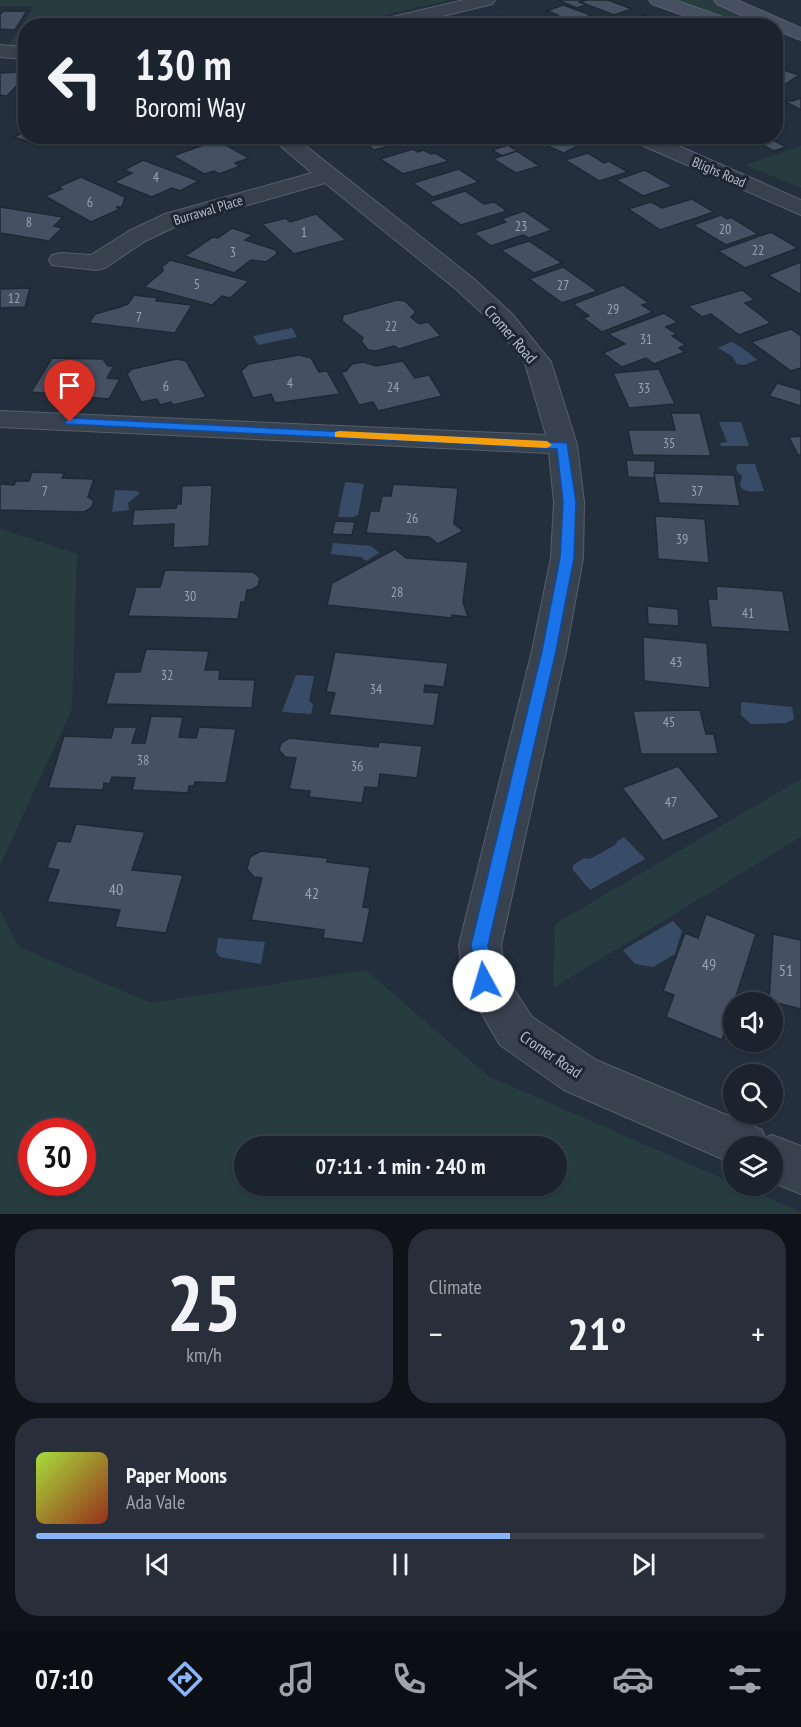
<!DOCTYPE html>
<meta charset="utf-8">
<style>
:root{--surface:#1b232e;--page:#282f3a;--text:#f1f3f6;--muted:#a0a4aa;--line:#39404a;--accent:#8ab4f8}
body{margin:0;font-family:"PT Sans Narrow",sans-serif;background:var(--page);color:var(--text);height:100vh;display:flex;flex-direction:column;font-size:22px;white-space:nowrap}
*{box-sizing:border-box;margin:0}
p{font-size:20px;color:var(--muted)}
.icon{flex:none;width:33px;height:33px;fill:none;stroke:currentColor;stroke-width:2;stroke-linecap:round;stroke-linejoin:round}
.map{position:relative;height:1214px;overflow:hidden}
.side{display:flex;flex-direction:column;gap:15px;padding:15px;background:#0f1319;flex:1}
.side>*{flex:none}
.banner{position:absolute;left:18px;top:18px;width:765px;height:126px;border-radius:24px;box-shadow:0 2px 4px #0004,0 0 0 2px var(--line);background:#1b232e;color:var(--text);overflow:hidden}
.controls{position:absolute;left:723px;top:992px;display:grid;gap:12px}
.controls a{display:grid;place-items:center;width:60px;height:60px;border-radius:50%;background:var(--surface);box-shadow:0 2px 4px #0004,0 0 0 2px var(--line);font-size:30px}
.speed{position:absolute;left:18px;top:1118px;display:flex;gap:12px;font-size:30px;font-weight:700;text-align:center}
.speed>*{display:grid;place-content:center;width:78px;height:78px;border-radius:50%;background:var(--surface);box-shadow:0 2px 4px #0004,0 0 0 2px var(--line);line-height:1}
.speed .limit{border:9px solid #d22;background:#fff;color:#111}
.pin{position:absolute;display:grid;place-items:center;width:51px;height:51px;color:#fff;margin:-62px -26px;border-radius:50% 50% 50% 0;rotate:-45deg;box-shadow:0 0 6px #0007}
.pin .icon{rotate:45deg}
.me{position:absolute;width:66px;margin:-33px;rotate:354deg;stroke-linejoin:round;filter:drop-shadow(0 0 4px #0008)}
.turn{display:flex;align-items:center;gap:21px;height:126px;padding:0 18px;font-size:27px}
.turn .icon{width:78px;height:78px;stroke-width:2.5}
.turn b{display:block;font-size:42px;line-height:51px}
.big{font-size:45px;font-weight:700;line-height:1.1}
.side .card{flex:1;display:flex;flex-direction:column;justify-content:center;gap:9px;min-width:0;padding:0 21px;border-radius:24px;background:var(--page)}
.side .dial{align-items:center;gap:0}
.dial b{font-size:78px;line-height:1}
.song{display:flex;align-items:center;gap:18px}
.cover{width:72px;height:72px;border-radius:9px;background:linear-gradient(135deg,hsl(80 70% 55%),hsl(10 70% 35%))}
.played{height:6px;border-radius:3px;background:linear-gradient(90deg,var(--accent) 65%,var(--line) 65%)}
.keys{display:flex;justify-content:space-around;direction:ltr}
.heat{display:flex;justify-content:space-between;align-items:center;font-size:33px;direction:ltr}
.side .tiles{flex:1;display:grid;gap:15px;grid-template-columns:1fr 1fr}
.card:last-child{grid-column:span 2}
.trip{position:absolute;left:234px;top:1136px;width:333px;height:60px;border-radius:30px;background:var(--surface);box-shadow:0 2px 4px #0004,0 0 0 2px var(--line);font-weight:700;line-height:60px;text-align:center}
.tab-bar{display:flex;height:96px;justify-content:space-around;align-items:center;background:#0b0e12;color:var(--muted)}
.tab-bar .icon{width:42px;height:42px}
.tab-bar .on{color:var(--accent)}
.tab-bar b{font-size:27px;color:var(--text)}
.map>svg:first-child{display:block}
.green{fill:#263c3f;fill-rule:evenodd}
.water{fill:#394c67}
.building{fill:#455162;stroke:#1f2835;stroke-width:1.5}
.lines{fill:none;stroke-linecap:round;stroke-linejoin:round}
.street-casing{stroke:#565f6c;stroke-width:2}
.secondary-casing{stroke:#565f6c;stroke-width:2}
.street{fill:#38414e;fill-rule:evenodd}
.secondary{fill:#465061;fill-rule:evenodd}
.route{fill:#1a73e8;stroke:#114b97;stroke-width:1.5}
.slow{fill:#f59e0b}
.labels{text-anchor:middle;stroke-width:6;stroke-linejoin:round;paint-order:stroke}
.far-street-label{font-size:14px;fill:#b4bcc9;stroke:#1d2633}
.number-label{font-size:14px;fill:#98a1af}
.street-label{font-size:16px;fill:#b4bcc9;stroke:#1d2633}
.near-number-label{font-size:16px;fill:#98a1af}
</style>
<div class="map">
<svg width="801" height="1214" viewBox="0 0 801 1214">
<rect width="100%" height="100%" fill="#242f3e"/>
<g class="green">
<path d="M0,0H450L341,25L26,26L25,48L8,46L34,7L0,6Z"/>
<path d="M668,0H715L771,25H741Z"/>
<path d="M801,146V188L745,165Z"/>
<path d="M0,529L77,554L72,709L0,865Z"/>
<path d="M801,779V837L553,988L555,924Z"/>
<path d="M0,910L19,947L151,1003L366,970L488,1076L733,1183L734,1185H739L801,1212V1214H0ZM32,1131H82V1182H32ZM244,1146H556V1185H244Z"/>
</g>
<g class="water">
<path d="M292,328L297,337L258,345L253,336Z"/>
<path d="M731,342C737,343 753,356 757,360L744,365L737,364L732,356L718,348Z"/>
<path d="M719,422H741L749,446H721L720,443L727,442Z"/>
<path d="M737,464H755L764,491C755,491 746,494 740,486L742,476L736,470Z"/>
<path d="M345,482L364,484L358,515L353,517H338Z"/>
<path d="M115,490L136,491L140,493L128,503L129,510L112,512Z"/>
<path d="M333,543L371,546L379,553L366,561L361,557L331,554Z"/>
<path d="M296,675L314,676L309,701L313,704L311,714L282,712Z"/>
<path d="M741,702L792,707L794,719L786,723L751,724L741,715Z"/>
<path d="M624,837L645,859L590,890L573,870V865L584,858L590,859L617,844L616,842Z"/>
<path d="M673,921L682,931L675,954L653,967L635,964L623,950Z"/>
<path d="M218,938L265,942L261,964L220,957L216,952Z"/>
</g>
<g class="building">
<path d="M558,0H587L580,2L586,5L577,8Z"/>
<path d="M587,0H608L632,9L614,15L580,2Z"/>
<path d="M563,5L591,15L565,26L546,20L558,15L547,11Z"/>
<path d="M4,11H27L15,30L0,29V14Z"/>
<path d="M643,15L667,24L615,26Z"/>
<path d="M501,16L519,26H476L496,21L491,18Z"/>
<path d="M778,68L799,75L781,87L776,86V69Z"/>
<path d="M16,72H23L26,76L7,96L0,95V73Z"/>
<path d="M801,98V110L783,100L792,101Z"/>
<path d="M26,131V136H45L31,143L14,137Z"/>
<path d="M45,136H95L83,138L69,145Z"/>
<path d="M144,136H197L163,145L156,138L147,140Z"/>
<path d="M352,136H394L402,143L374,150L362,140L358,141Z"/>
<path d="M497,136H519L518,137L520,139L508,143Z"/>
<path d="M545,136H572L585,142L564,153L535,141Z"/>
<path d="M766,136L786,147L774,151L755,141L747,143L736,137Z"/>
<path d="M217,140L249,158L235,163L240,166L219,174L214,171L204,174L173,156Z"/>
<path d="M508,145L517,151L502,156L492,150Z"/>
<path d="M413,149L417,152L424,150L431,154L435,153L449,161L403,174L380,159Z"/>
<path d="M517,151L540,166L516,173L493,159Z"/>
<path d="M588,153L604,163L609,161L628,172L599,181L565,160Z"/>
<path d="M143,160L199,181L180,191L172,188L152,197L114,182L132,173L124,170Z"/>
<path d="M459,169L479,182L433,197L413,183Z"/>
<path d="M645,170L673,186L643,196L616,180Z"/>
<path d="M81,177L125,197L122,207H116L120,209L91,222L45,196L62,189L58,187Z"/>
<path d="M465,191L484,204L494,202L507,211L461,225L429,202Z"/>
<path d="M692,199L714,212L660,230L628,209L651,202L662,208Z"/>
<path d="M0,207L63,217L54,226L62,228L49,241L0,233Z"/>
<path d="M524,211L552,230L529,238L523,235L491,246L474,233L506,222L501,219Z"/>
<path d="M316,214L346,240L294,254L262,224L286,218L290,222Z"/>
<path d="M721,215L727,219L731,217L758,234L726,245L693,225Z"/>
<path d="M232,228L253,235L245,240L276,250L277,254L266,262L251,260L234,273L185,256L213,237L218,238Z"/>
<path d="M771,232L798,248L745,268L718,251Z"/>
<path d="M529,241L562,263L534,273L501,250Z"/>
<path d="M170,260L249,281L230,298L222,296L212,305L144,287L163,271L162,267Z"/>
<path d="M801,262V295L768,275Z"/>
<path d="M563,267L597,291L562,303L529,279Z"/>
<path d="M623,285L649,303L642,305L653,312L602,332L583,318L589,316L573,304Z"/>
<path d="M30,288L25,307L0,308V289Z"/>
<path d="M742,290L755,300L745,303L771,323L739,335L711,314L702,317L688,306Z"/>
<path d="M134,295L158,298L156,301L192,305L175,333L89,323L95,314L120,307L128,304Z"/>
<path d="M397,300L405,301L416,312L411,317L419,324L427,322L430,324L441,336L399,349L394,346L376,351L368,350L361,341L363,338L342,321L343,315Z"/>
<path d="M664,313L678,322L666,327L677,334L672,336L686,345L679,348L685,352L654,364L646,358L622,367L603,353L625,344L608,334Z"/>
<path d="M791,329L801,336V368L791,371L751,342Z"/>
<path d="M299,355L311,358L319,372L327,371L340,394L275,403L271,394L253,398L241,371L249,364Z"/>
<path d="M52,358L103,359L108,366H114L107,378L120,379L109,399L31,392Z"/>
<path d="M177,359L186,361L206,397L173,405L171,402L160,405L157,399L141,402L127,374L132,369Z"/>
<path d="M403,361L415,378L429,375L442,396L378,411L373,402L359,405L341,372L346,371L352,364L363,362L376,366Z"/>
<path d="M659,369L675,404L629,408L613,373Z"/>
<path d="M777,383L801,390V406L769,396Z"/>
<path d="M671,413H700L711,456L633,455L628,430H675Z"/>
<path d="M801,436V455H798L789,437Z"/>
<path d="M626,460L655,461V478L628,477Z"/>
<path d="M32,472L65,473L62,478L94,479L88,497L94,501L91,508L84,512L0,510V484L14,485L16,481H29Z"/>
<path d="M654,473L734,475L740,506L659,503Z"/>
<path d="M393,484L458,488L454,524L463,531L438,544L429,537L366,533L370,511H379L382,496H391Z"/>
<path d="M212,485L209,546L173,548L174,524L132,526L134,510L176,508L177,504H181L182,486Z"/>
<path d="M655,516L705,519L709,563L658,559Z"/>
<path d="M335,521L355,522L352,535L332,534Z"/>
<path d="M395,549L406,558L468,562L463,602L468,617L452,615V618L327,605L332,583Z"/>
<path d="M165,570L253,572L260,578L258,586L251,590H247L245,602H241L238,619L128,616L136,587H160Z"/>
<path d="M716,586L783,591L790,632L711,627L708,599H717Z"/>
<path d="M647,606L678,609L679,626L648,624Z"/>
<path d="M643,637L707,643L710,688L644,681Z"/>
<path d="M146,649L209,651L205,670H220L219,679L255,680L252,708L106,704L115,672H140Z"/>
<path d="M335,652L448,663L444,687L425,685L424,692L439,693L434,726L329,715L335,693L326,692Z"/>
<path d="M700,710L706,734H714L718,754H641L633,711Z"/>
<path d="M151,716L183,717L179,737L196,738L199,727L236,729L226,783L195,782L194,786H189L188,793L132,790L135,778L112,777L110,784L104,783L103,790L48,788L64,736L111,738L114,727H137L132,743H145Z"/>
<path d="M289,738L378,747L379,742L422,746L417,778L380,774L378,788L365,787L362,803L309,797L310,791L289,789L296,758L285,757L279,750L281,743Z"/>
<path d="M678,766L720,817L663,841L622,788Z"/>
<path d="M76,824L145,832L132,870L183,875L166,933L115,927L120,910L47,902L59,870L47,868L57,841L70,842Z"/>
<path d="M261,851L328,858L327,862L370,867L363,907L370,908L363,943L323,938L324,930L251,920L262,878L254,877L247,869L250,857Z"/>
<path d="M706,914L756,934L722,1040L666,1017L674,995L663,991L685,933L698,938Z"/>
<path d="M773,934L801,940V1009L769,1001Z"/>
</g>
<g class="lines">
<defs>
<g id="street">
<path d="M464,0H495L492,4L402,26H368L371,22Z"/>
<path d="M0,45L26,47V59L0,57Z"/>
<path d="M269,136H293L474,279L512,314L551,362L577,445L584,502L583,558L566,651L501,945L505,976L532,1017L596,1060L762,1130L765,1138L772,1135L801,1146V1194L772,1182V1146H734V1164L564,1090L500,1045L463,981L459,945L532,651L551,558L554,502L549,453L0,427V411L546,435L525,363L494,324L456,289L325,183L181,224L145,241L105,268L96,270L52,265L49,260L52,255L61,253L91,255L129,231L165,214L312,173Z"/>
<path d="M627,136H656L801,200V215L630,140Z"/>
</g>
<g id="secondary">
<path d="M649,0H675L737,22L740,26H713L652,4Z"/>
<path d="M714,0H737L801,28V40L776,30V26H765L717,4Z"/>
</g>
</defs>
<use href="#street" class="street-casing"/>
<use href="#secondary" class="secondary-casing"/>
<use href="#street" class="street"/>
<use href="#secondary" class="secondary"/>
</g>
<path class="route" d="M70,418L567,443L576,502L574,558L556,651L488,945L493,981L490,987L484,989L478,987L471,945L542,651L560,558L563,502L557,449L66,424L65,422Z"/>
<path class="slow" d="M339,431L547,441L552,445L547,448L335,437V432Z"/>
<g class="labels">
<g class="far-street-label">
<text transform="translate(719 172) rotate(23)" y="5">Blighs Road</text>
<text transform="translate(208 210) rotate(-17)" y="5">Burrawal Place</text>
</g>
<g class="number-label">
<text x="156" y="182">4</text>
<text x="90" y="207">6</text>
<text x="29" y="227">8</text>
<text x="521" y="231">23</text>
<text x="725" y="234">20</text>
<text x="304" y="237">1</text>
<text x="758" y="255">22</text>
<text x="233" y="257">3</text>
<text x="197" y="289">5</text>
<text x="563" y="290">27</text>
<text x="14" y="303">12</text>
<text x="613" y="314">29</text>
<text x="139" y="322">7</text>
<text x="391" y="331">22</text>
<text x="646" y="344">31</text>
<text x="290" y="388">4</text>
<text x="166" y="391">6</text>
<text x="393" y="392">24</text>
<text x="644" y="393">33</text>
<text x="669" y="448">35</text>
<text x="45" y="496">7</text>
<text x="697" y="496">37</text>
<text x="412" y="523">26</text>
<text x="682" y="544">39</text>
<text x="397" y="597">28</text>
<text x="190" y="601">30</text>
<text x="748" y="618">41</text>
<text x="676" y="667">43</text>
<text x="167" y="680">32</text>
<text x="376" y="694">34</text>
<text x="669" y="727">45</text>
<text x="143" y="765">38</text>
<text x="357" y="771">36</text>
<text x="671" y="807">47</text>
</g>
<g class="street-label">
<text transform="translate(511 334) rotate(49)" y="6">Cromer Road</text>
<text transform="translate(551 1054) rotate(34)" y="6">Cromer Road</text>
</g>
<g class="near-number-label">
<text x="116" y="895">40</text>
<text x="312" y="899">42</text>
<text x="709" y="970">49</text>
<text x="786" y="976">51</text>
</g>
</g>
</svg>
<div class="controls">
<a><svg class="icon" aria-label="sound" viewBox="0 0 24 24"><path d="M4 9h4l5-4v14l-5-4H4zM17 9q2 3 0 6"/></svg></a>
<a><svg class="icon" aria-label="search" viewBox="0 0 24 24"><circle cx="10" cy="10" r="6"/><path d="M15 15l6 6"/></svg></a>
<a><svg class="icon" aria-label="layers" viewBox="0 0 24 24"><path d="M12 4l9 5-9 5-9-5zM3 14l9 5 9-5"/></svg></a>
</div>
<div class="speed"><div class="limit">30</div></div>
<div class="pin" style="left:70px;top:422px;background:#d93025"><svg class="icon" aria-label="arrive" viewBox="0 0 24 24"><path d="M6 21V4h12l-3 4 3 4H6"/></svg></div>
<svg class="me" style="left:484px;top:981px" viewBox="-20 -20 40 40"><circle r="19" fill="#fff"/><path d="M0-13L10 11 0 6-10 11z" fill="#1a73e8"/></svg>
<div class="trip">07:11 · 1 min · 240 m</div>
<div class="banner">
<div class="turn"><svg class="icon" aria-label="left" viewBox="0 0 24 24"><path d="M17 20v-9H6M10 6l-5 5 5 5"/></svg><div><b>130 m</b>Boromi Way</div></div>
</div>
</div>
<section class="side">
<div class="tiles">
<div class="card dial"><b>25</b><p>km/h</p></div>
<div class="card"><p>Climate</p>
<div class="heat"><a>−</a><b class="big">21°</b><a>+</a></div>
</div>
<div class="card">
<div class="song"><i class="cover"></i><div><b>Paper Moons</b><p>Ada Vale</p></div></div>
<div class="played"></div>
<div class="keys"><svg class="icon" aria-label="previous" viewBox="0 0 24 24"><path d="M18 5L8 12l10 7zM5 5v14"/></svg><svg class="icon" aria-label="pause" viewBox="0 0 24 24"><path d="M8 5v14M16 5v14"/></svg><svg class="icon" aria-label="next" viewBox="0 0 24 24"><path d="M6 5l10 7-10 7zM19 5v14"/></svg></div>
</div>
</div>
</section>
<nav class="tab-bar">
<b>07:10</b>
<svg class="icon on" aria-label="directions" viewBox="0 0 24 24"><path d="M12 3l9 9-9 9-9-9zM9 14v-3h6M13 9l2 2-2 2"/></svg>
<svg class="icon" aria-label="music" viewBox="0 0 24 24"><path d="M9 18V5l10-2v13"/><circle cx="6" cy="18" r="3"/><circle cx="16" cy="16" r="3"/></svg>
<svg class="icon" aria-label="phone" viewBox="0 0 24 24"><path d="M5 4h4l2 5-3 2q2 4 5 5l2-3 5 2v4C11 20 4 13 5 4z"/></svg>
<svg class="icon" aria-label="climate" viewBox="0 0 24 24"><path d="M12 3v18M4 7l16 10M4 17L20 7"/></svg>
<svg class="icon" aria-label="car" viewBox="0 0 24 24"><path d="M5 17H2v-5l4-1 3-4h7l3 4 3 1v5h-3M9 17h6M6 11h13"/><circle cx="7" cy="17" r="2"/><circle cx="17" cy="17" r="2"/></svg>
<svg class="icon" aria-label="filters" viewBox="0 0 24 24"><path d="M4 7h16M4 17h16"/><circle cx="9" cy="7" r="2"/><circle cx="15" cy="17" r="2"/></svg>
</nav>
